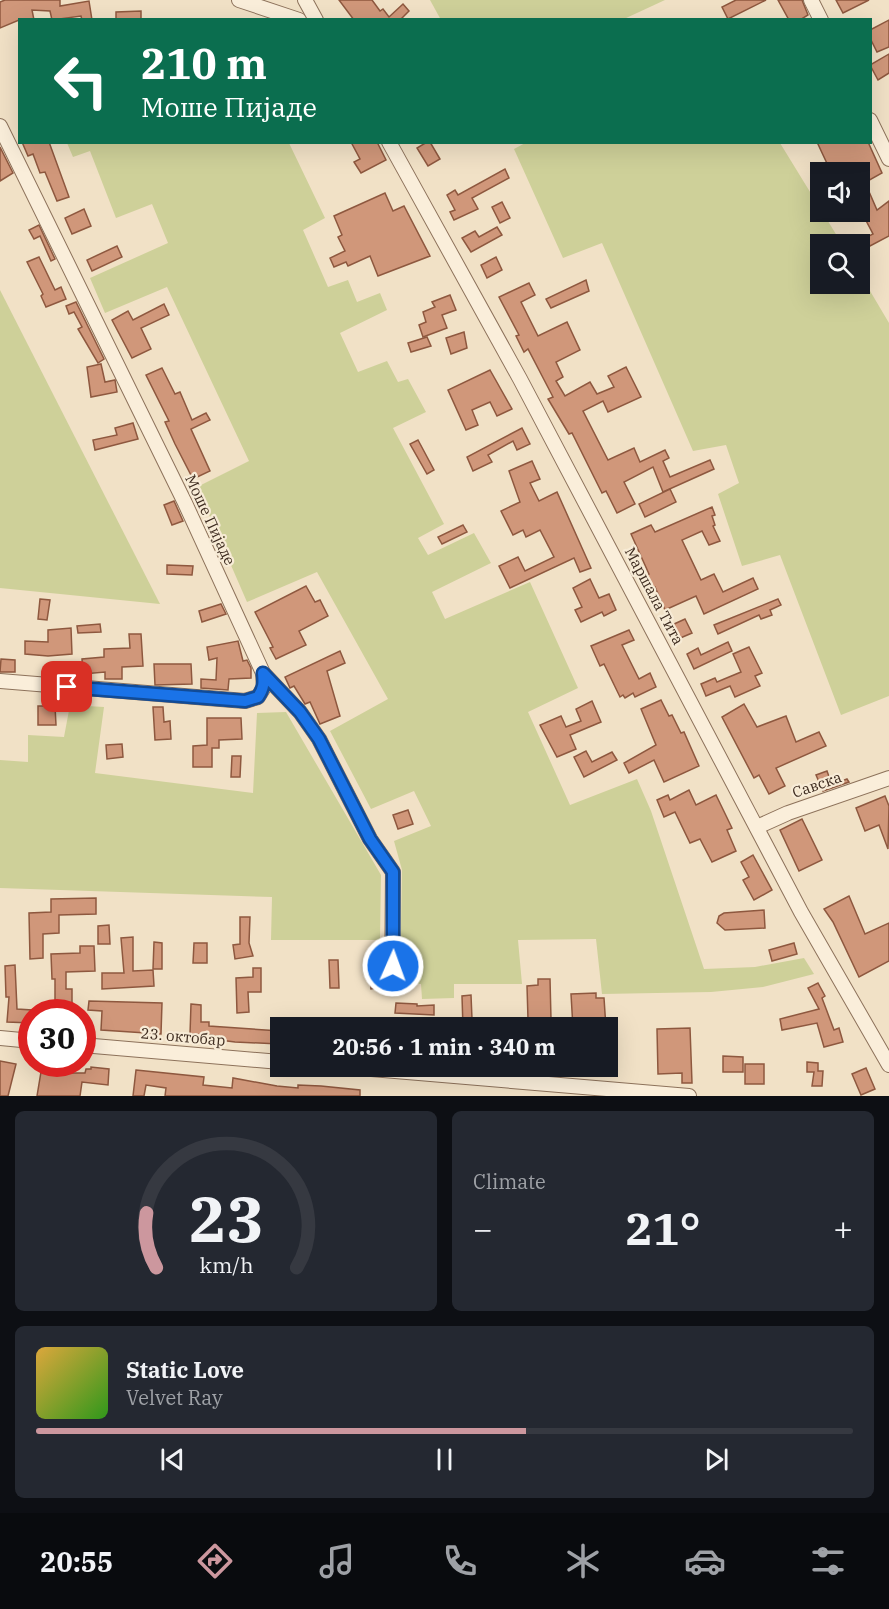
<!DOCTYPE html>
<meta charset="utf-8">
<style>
:root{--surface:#171b24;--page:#242831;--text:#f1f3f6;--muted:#9ea1a6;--line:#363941;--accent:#cc979e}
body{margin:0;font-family:"IBM Plex Serif",serif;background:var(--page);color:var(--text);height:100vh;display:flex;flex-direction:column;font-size:22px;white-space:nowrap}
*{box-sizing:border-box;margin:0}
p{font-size:20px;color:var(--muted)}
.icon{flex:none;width:33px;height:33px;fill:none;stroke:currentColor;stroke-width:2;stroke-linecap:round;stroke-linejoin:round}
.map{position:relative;height:1096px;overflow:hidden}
.drawer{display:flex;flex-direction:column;gap:15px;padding:15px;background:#0d0f14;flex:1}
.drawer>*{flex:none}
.top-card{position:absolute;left:18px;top:18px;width:854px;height:126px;border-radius:0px;box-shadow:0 6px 24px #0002;background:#0b6e4f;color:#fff;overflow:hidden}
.controls{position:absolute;left:810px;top:162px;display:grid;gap:12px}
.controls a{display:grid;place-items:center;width:60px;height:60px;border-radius:0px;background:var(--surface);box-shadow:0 6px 24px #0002;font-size:30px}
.speed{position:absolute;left:18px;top:999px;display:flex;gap:12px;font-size:30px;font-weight:700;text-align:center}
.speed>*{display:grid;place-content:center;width:78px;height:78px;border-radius:50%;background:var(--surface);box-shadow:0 6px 24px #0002;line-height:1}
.speed .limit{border:9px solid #d22;background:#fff;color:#111}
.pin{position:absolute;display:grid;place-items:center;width:51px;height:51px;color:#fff;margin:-26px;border-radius:12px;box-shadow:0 3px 9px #0006}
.me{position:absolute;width:66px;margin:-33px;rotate:2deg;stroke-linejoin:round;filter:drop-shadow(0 0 4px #0008)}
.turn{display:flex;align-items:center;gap:21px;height:126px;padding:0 24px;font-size:27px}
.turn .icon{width:78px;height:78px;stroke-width:2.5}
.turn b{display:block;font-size:42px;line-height:51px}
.big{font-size:45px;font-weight:700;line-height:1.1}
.drawer .widget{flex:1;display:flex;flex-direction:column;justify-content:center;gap:9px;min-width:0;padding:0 21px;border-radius:9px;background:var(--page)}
.drawer .dial{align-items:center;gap:0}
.dial svg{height:156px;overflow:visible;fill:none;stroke:var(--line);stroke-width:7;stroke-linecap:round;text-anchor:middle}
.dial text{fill:var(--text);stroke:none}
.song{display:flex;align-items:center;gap:18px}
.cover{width:72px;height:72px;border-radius:9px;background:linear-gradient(135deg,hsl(40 70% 55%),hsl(110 70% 35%))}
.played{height:6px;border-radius:3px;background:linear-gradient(90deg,var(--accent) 60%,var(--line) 60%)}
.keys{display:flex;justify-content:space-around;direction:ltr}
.heat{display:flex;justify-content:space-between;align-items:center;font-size:33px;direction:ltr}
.drawer .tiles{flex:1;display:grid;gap:15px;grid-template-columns:1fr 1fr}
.widget:last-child{grid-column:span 2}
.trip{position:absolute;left:270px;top:1017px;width:348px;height:60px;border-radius:0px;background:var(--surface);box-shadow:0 6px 24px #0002;font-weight:700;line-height:60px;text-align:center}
.tabs{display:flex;height:96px;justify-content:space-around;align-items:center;background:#090b0e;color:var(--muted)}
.tabs .icon{width:42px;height:42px}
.tabs .selected{color:var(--accent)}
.tabs b{font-size:27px;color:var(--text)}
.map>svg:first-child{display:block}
.green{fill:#ced099}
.building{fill:#d0977a;stroke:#8e583f;stroke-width:1.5}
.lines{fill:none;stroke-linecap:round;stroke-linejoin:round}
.minor-casing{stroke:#8d725b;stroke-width:16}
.minor{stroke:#faeeda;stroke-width:14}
.route-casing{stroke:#114b97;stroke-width:15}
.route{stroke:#1a73e8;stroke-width:10}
.labels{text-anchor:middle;stroke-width:4.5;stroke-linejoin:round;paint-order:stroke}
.street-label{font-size:15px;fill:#3d2b1f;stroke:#f7ebd6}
</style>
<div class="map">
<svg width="889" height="1096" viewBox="0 0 889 1096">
<rect width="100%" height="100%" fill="#f1e1c6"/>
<g class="green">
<path d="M430,0H665L624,19L441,20Z"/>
<path d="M527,142L780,143L842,244H820V284H860V274L889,323V696L841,715L780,555L742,566L718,494L739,483L726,445L693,451L602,243L563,258L514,149Z"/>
<path d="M67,143H289L325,218L303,230L328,287L348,280L357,302L380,293L387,310L340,333L358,372L387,361L398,382L408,379L426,412L393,428L444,524L418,538L428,555L474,533L491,563L432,592L445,619L530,582L578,688L528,712L570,805L637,779L651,811L704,969L755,967L804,958L814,974L763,987L711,992L602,994L596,939L518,940L522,984H454V998L422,999L421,984L400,983L402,870L394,841L431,826L414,791L371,809L330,731L388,699L317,572L247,602L197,487L249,461L167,287L105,313L90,278L168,243L152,204L116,218L90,151L73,157Z"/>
<path d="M0,290L160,604L0,588Z"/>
<path d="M70,705L104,707L95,773L253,793L257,713L286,712L381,875L380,940H271L272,897L0,888V760L28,762V735L64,737Z"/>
</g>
<g class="building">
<path d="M5,0H60V6L89,1L92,20H82L81,16L52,20L50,11L32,10L34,20H19L0,28V2Z"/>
<path d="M339,0H372L380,11L383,9L389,17L403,4L409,11L400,20H354Z"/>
<path d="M736,0H766L728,19L722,7Z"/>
<path d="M778,0H802L808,15L800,20H789Z"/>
<path d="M836,0H869L843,13Z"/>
<path d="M141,11V20H116V12Z"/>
<path d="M889,20V47L877,52L870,38V30Z"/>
<path d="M889,54V73L878,80L870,65Z"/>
<path d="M22,142H49L69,197L57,201L45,172L40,173L33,154L28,156Z"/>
<path d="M351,142H377L386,160L361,173L354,162L360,159Z"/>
<path d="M427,142H430L440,159L428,166L417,148Z"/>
<path d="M817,142H868L882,173L866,182L857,165L841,172H831Z"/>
<path d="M0,147L13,173L0,181Z"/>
<path d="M505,169L509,178L472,198L478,209L454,220L450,212L455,210L447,195L455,190L458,195Z"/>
<path d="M867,187L877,210L889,201V236L870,246L865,238L873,234L860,209V190Z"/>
<path d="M385,193L393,211L404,206L430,256L378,276L370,256L348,266L346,262L334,267L330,258L345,251L338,237L342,235L334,216Z"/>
<path d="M502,202L510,218L500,223L492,207Z"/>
<path d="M84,209L91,226L72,234L65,218Z"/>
<path d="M39,225L55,259L51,261L40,236L34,239L29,230Z"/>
<path d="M497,227L502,235L471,252L462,238L475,231L479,237Z"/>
<path d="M117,246L122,257L92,271L87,260Z"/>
<path d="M39,257L55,290L61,287L66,299L46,307L41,296L43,294L27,262Z"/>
<path d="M496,257L502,270L487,278L481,265Z"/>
<path d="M586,280L589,291L551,308L546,299Z"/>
<path d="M529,283L535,295L521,302L538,336L567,322L580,350L556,362L563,377L556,381L565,396L590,382L597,394L614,387L608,376L626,367L641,397L608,412L603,401L583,411L608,460L634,448L640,462L665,450L669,458L663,461L670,477L710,460L714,469L663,492L653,467L624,482L635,504L617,513L606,491L602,493L572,433L569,434L548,399L553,397L528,349L524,352L516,336L519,335L499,297Z"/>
<path d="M450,295L456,310L442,315L447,328L423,337L419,325L426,322L423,312L435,307L432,302Z"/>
<path d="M76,302L104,359L98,363L78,329L82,327L74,312L69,314L66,306Z"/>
<path d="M164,304L169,315L141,328L151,349L132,358L112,320L128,311L133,320Z"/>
<path d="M464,332L467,348L451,354L446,338Z"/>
<path d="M427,337L431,346L411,352L408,343Z"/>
<path d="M101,364L105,382L115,380L117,392L91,397L87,367Z"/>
<path d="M162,368L175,394L180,392L192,420L206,413L210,420L191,429L210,471L193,479L175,444L165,422L169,421L146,375Z"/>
<path d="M490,370L512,409L497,416L490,402L472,410L478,425L466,430L448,390Z"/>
<path d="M133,423L138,439L95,450L93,440L117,435L115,428Z"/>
<path d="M522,428L530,444L517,450L513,441L488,455L492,462L473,471L467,457Z"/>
<path d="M418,440L434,470L427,474L410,444Z"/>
<path d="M532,461L540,479L530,483L539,501L557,492L591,568L580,572L574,558L510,588L499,566L518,557L525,571L554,557L540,530L526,537L523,530L513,535L501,511L520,502L509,471Z"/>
<path d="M670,489L676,502L645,517L639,504Z"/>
<path d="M174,501L183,521L172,525L164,505Z"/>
<path d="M712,507L715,515L712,516L715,525L713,526L720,541L709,545L702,531L682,540L701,580L714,574L723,592L753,578L758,589L704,614L696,596L665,610L655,587L649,589L644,576L649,574L631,534L651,525L655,532Z"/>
<path d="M463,525L467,532L442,544L438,537Z"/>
<path d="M167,565L193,566L192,575L167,574Z"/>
<path d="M590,579L599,598L609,594L616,610L604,616L602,612L581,622L575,610L582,607L573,588Z"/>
<path d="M306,586L315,602L320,600L328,616L299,631L306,645L276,659L270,648L273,647L255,612Z"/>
<path d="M40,599L50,600L47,620L38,619Z"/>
<path d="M778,599L781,605L770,610L772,615L761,619L759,615L718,634L714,625Z"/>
<path d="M221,604L226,614L202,622L199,611Z"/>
<path d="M685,619L692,633L678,639L672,625Z"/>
<path d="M100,624L101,632L78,633L77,626Z"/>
<path d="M71,628L72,654L48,656L25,654V641L48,642V630Z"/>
<path d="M629,630L634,640L622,645L639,679L650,673L656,687L635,697L633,693L625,698L623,695L620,697L604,664L600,666L591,646Z"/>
<path d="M129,634H141L143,666L122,667V679H105V672L83,674L82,659L104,657V649L130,648Z"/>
<path d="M238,641L243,661L247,660L251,668V678L229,679L228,690L201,688V679L216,680L217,658L209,660L207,647Z"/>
<path d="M728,642L732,651L694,669L687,654L698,648L701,655Z"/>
<path d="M749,647L762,673L755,676L760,686L735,697L730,686L706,696L701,684L715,678L717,682L741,672L733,654Z"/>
<path d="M340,651L345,663L327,671L340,716L320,724L310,702L305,704L294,686L290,688L285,677Z"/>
<path d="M1,659L15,660V672H0Z"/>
<path d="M154,664H191L192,684L155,685Z"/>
<path d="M661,700L669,716L672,715L681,733L684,732L699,766L664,782L654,760L629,773L624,763L656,745L641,709Z"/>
<path d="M592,701L601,722L570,735L576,749L557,757L540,725L561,716L566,727L581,721L576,709Z"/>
<path d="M744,704L757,727L786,716L796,742L819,732L826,746L776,768L785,786L769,794L759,775L754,778L722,717Z"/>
<path d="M38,706H55L56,725H38Z"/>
<path d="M153,707H163L164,722L170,721L171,739L155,740Z"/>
<path d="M207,718H241L242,739L219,740V748H212V767H193V746L207,745Z"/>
<path d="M122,744L123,757L107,759L106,745Z"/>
<path d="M586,751L592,762L612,752L617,760L584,777L574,757Z"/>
<path d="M232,756H241L240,777H231Z"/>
<path d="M827,771L832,785L847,779L849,782L823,791L816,775Z"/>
<path d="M689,790L696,805L716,795L732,828L727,830L736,851L712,862L700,839L690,843L675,812L664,817L657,800L668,795L670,800Z"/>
<path d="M885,796L889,806L888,849L879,825L865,831L856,808Z"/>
<path d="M408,810L413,824L398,829L393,815Z"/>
<path d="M802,819L822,860L799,871L780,830Z"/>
<path d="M753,855L772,890L754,900L743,880L749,877L741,862Z"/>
<path d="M849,896L865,934L889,923V961L859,977L833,922L824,909Z"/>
<path d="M96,898V914L59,915V933L43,934V958L30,959L29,913L51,912V899Z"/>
<path d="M764,910L765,928L725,930L717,923L719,916L724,913Z"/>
<path d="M240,917H250L249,943L253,956L235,959L233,945L240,944Z"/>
<path d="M109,925L110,944H98V926Z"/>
<path d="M133,937V971L153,970L154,986L102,989V973H124L121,938Z"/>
<path d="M154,942L162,943V969H153Z"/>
<path d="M194,943H207V963H193Z"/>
<path d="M794,943L797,954L772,961L769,950Z"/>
<path d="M80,946H94L95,971L66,972V989H72V1012H55V979H52L51,954L80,953Z"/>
<path d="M329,960H338L339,988H330Z"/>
<path d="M15,965L17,1009L32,1010V1023L7,1022L9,997H6L5,966Z"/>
<path d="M253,968H261V992H248L249,1012L237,1013L236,978L253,977Z"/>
<path d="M383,970V987L371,989L369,971Z"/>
<path d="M538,979H550L551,1019H540V1028H495V1020L528,1019L527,986L538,985Z"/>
<path d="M818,983L825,996L822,998L834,1030L839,1028L843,1042L824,1047L817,1023L782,1030L780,1019L819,1009L808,988Z"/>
<path d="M596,993V998H604L606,1028H573L571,994Z"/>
<path d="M471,995L472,1019L495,1018V1028H463L462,996Z"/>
<path d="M89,1001L162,1003L161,1034L101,1030L102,1011L88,1010Z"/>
<path d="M396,1003L417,1004V1006L434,1005V1015L395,1013Z"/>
<path d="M191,1004L201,1005V1022H209V1026L280,1031L279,1044L235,1042L212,1039V1035L190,1034Z"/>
<path d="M690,1028L692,1083H682V1073L658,1074L657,1029Z"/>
<path d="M723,1056L743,1057V1072H723Z"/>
<path d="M0,1061L16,1064L8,1096H0Z"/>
<path d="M807,1062L818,1063V1071H823L822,1086H812L814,1072H807Z"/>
<rect x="745" y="1064" width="19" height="20"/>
<path d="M42,1066L72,1073H85L86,1069H91V1067L109,1069L108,1085L82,1082L80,1096H37Z"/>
<path d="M866,1068L875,1089L861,1095L852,1074Z"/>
<path d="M136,1070L204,1077L203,1085L232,1088L233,1078L277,1086L298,1088V1085L321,1086L360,1090V1096H165L166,1088L146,1085L144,1096H133Z"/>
</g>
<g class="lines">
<defs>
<g id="minor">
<path d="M239,0L299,20"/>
<path d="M305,0L316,20"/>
<path d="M811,0L821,20"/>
<path d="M870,120L889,159"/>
<path d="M0,126L185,503L263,673L264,687L258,697L245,701L0,681"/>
<path d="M389,142L520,379L801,912L889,1065"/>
<path d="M263,673L300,712L319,739L370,839L393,872L392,987"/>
<path d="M757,827L788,813L889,778"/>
<path d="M0,1038L32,1041"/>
<path d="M82,1045L280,1062"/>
<path d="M336,1066L689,1096"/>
</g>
</defs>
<use href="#minor" class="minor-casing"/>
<use href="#minor" class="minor"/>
</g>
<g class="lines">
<defs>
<path id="route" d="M67,687L245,701L258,697C264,688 264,683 263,673L300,712L319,739L370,839L393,872V966"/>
</defs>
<use href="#route" class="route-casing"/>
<use href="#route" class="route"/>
</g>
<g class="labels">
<g class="street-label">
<text transform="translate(210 520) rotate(65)" y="5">Моше Пијаде</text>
<text transform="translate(654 596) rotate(62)" y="5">Маршала Тита</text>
<text transform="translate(817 785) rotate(-19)" y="5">Савска</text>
<text transform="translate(183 1037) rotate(5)" y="5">23. октобар</text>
</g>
</g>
</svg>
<div class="controls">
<a><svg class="icon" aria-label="sound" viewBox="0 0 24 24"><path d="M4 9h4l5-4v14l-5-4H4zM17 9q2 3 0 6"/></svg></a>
<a><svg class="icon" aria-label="search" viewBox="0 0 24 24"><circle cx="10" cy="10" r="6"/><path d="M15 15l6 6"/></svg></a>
</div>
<div class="speed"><div class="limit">30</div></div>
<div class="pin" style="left:67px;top:687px;background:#d93025"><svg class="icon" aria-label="arrive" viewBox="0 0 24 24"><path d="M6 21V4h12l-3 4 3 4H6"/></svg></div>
<svg class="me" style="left:393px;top:966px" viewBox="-20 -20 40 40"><circle r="17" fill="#1a73e8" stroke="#fff" stroke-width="3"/><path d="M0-11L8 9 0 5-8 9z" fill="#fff"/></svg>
<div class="trip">20:56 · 1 min · 340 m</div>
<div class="top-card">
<div class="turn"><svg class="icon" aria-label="left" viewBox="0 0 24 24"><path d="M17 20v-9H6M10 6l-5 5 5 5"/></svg><div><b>210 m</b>Моше Пијаде</div></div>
</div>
</div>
<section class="drawer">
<div class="tiles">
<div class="widget dial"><svg viewBox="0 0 100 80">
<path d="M14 69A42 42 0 1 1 86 69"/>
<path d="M14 69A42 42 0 0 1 9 41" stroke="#cc979e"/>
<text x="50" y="56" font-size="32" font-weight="700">23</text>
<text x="50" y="72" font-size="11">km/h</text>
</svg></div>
<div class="widget"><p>Climate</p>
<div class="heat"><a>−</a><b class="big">21°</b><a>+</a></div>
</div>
<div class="widget">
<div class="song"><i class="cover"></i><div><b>Static Love</b><p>Velvet Ray</p></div></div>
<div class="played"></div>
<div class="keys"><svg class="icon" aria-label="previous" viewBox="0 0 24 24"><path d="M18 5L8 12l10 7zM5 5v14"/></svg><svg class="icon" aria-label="pause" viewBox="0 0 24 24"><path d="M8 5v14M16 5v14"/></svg><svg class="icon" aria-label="next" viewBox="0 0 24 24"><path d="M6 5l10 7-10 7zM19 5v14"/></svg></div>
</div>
</div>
</section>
<nav class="tabs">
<b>20:55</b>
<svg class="icon selected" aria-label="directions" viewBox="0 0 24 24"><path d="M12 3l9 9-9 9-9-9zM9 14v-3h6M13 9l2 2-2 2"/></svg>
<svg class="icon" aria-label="music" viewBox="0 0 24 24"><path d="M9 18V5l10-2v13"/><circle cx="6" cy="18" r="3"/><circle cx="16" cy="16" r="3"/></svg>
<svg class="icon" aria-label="phone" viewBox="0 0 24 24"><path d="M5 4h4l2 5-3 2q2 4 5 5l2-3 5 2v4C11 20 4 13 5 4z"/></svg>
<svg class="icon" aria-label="climate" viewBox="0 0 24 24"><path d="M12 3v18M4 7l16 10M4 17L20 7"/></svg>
<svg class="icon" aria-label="car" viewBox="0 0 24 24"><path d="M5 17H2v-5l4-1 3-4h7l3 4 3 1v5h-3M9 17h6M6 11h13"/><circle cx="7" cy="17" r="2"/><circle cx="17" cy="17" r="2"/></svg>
<svg class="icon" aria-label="filters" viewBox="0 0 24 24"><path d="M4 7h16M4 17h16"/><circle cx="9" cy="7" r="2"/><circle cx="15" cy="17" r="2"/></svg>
</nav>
